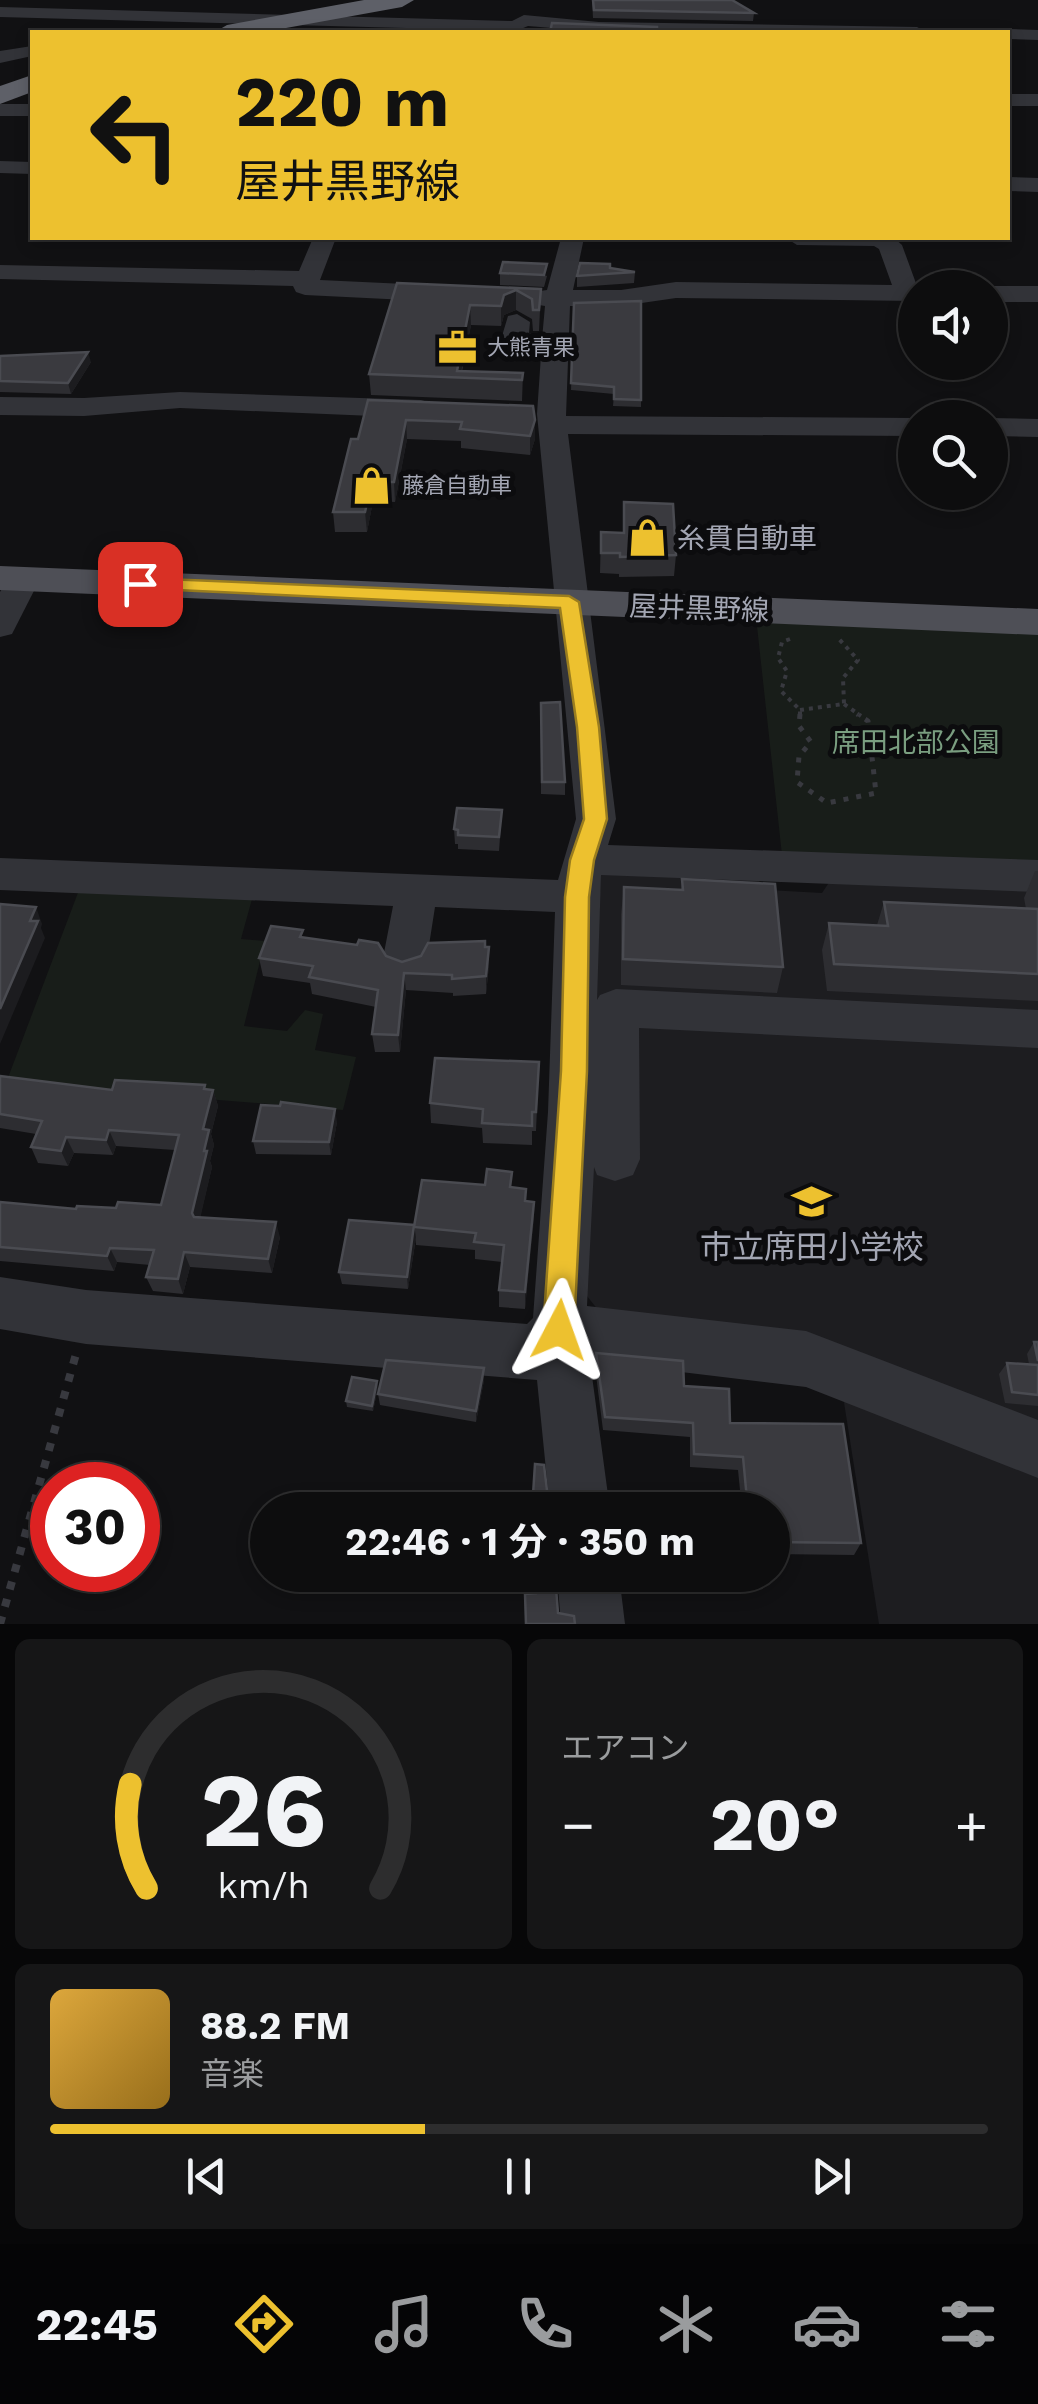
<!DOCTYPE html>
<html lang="ja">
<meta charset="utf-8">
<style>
:root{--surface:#0d0d0e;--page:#161617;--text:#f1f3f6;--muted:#9a9c9e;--line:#2d2d2e;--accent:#edc12f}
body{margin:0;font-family:"Work Sans","Noto Sans JP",sans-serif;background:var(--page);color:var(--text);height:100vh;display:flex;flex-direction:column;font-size:38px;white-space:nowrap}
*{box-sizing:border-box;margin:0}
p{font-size:32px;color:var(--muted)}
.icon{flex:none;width:55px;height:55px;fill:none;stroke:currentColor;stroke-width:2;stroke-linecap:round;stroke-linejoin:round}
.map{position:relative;height:1624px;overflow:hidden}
.sheet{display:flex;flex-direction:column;gap:15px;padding:15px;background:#070708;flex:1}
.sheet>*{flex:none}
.banner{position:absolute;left:30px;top:30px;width:980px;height:210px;border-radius:0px;box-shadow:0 5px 15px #0003,0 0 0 2px var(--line);background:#edc12f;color:#111;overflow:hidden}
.controls{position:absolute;left:898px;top:270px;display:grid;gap:20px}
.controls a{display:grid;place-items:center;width:110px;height:110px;border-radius:50%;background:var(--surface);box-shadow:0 5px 15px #0003,0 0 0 2px var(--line);font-size:50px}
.speed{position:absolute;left:30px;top:1462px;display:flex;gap:20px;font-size:50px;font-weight:700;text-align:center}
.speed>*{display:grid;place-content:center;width:130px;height:130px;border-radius:50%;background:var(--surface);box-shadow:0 5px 15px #0003,0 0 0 2px var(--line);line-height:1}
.speed .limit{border:15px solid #d22;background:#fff;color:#111}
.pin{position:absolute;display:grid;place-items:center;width:85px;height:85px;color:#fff;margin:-42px;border-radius:20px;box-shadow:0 5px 15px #0006}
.me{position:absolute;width:110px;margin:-55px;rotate:4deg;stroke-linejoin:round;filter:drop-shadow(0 0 8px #0008)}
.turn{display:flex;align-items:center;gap:35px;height:210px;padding:0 40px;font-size:45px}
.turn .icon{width:130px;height:130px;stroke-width:2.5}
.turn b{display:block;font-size:70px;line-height:85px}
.big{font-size:75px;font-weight:700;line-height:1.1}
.sheet .widget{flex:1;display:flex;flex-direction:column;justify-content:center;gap:15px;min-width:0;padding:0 35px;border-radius:15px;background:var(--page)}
.sheet .dial{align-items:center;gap:0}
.dial svg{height:260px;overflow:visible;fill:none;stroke:var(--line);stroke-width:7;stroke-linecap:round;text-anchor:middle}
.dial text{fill:var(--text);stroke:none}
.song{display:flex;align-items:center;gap:30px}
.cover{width:120px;height:120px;border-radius:15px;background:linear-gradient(135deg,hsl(40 70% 55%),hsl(40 70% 35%))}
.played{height:10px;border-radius:5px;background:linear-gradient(90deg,var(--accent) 40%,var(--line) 40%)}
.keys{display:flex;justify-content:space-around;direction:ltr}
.heat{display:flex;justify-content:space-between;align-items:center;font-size:55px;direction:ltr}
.sheet .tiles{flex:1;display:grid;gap:15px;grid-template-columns:1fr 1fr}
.widget:last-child{grid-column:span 2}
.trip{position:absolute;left:250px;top:1492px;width:540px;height:100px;border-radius:50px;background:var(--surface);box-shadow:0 5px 15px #0003,0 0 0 2px var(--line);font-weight:700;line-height:100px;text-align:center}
.dock{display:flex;height:160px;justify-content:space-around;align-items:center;background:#050506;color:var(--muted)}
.dock .icon{width:70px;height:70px}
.dock .active{color:var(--accent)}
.dock b{font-size:45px;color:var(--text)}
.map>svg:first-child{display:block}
.built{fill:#1d1d20}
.green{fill:#181d19}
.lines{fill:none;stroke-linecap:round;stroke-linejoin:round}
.path-far2{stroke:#38393f;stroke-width:4;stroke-dasharray:4 5;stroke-linecap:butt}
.path-far1{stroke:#38393f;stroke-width:5;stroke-dasharray:5 8;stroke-linecap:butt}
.path{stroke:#38393f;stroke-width:8;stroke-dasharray:8 10;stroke-linecap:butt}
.minor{fill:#323338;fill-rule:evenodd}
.major{fill:#4e4f56;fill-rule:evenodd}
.highway{fill:#5e6068;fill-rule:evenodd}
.wall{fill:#2d2d31}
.shaded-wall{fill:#1c1c1f}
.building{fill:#3a3a3f;stroke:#4a4b51;stroke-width:2.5}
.route{fill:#edc12f;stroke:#9a7d1f;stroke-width:2.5}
.labels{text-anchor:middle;stroke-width:10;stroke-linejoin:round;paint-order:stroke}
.far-poi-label{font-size:22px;fill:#a3a6b3;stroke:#0c0c0e;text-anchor:start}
.poi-label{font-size:28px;fill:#a3a6b3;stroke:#0c0c0e;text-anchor:start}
.street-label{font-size:28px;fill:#a3a6b3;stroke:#0c0c0e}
.park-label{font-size:28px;fill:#7a9e80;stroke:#0c0c0e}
.near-poi-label{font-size:32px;fill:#a3a6b3;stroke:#0c0c0e}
</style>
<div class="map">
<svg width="1038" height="1624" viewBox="0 0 1038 1624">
<rect width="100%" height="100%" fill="#111113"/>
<g class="built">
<path d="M601,869L751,873L768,890L822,893L832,878L1038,885V1431L606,1320L583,1291Z"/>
<path d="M843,1396L1038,1469V1624H879Z"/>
</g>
<g class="green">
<path d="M756,617L1038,629V864L782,855Z"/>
<path d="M79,890L252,899L241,939L265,941L244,1026L287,1031L305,1010L323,1014L315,1050L356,1057L343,1110L6,1083Z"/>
</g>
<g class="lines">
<g class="path-far2">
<path d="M790,639L782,642L778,658L787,671L781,691L800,710V716"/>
<path d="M844,704L861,716"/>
<path d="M800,710L844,704L843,678L858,660L839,639"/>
</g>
<path class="path-far1" d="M800,714L799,726L811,742L799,756L797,782L827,803L876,793L868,721L857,714"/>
<path class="path" d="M0,1624L76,1354"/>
<g class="minor">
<path d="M0,7L512,21L524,15L599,22L917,27L926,32H599L528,26L516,31L0,17Z"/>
<path d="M1008,29L1038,30V40L1008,39V32H1000Z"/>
<path d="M32,46V56L0,63V51Z"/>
<rect x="1008" y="94" width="30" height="12"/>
<rect x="0" y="104" width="32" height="12"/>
<path d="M0,161L32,162V174L0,173Z"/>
<path d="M1008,177L1038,178V192L1008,191Z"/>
<path d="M313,238H336L320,280L448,286L461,294L448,302L305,295L296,292L293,286L0,279V265L299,271Z"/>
<path d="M561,238H584L573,290H621L676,282L892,285L879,249L874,246L797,245L786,238H894L902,245L917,286L923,288H915V301L676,298L621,306H570L566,416L915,418V436L568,434L616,819L608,845L1038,860V892L601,875L597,1000L600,995L616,989L1038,1010V1048L639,1028L640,1159L633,1175L615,1181L597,1175L594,1167L587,1306L806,1331L1038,1420V1478L806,1387L590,1361L610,1510H550L537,1380L86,1344L0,1329V1277L86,1290L527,1324L533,1318L548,1112L555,912L435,907L427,958L421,970L405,976L389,970L383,958L393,906L0,890V858L558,880L576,819L537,414L541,355L519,350L502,336L508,316L517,314L530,322L529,333L542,339L545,306L527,303L523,298L527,293L547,290Z"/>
<path d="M990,286H1038V302H990V288H986Z"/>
<path d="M180,392L421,400L431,403L435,409L431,415L421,418L180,408L84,416L0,415V397L84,398Z"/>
<path d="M990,418L1038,419V437L990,436Z"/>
<path d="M23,569L35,572L40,579L12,634L0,637V592L11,572Z"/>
<path d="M557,1575H619L625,1624H561Z"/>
</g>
<path class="major" d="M0,566L1038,609V635L0,590Z"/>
<g class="highway">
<path d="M364,0H414L402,7L264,32H215L227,25Z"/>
<path d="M32,75V92L0,104V86Z"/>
</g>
</g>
<g class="wall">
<path d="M592,0H732L754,13L753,21L593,18Z"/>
<path d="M503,262L547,276L544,287L500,285V273Z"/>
<path d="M610,268L635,272L634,283L577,287V276Z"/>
<path d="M397,283L541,289L539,331H533L532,319L516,310L504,315L501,326L471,325L462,372L523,373L522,401L371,395L369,374Z"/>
<path d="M641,301V407L613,406L614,394L571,390L574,303Z"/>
<path d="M0,356L91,362L71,394L0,392Z"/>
<path d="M368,400L535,420V439L530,455L461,448V441L407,439L395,502L373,501L367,532H335L333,512L358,439Z"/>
<path d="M624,502L676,555L674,576L619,577V574L600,573L601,532L623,533Z"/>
<path d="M541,703L565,782V795L541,794Z"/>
<path d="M502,810L499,851L458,849V844H455L454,829Z"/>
<path d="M1035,871H1038V1001L827,991L822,950L829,923L877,925L884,902L1026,909L1024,898Z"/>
<path d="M682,879L783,967L777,993L621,985V914L624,887L681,890Z"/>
<path d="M304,938L386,956L402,962L486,947L489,965L486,994L453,996V993L406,990L400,1052H375L372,1034L376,1007L312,994L310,983L263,976L259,958Z"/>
<path d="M539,1062L536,1131H532V1145L483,1143L482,1128L431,1123L430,1103Z"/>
<path d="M0,1076L112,1090H213L218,1106L211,1134L214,1145L210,1161L212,1167L200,1217L280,1237L272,1273L190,1267L183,1294L153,1291L146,1277L150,1265L117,1262L114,1271L0,1261V1202L76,1209L161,1205L175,1150L116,1146L113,1155L74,1153L68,1166L38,1163L31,1147L36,1134L0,1128Z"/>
<path d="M337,1122L331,1155L256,1154L253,1141Z"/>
<path d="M512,1188L526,1189V1201L534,1202L525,1309L499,1307V1290L502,1262L475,1259V1250L416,1245V1238L408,1289L342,1284L339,1272L414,1225Z"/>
<path d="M1034,1342H1038V1406L1005,1403L999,1374L1007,1363L1029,1364L1027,1354Z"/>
<path d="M596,1353L684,1386L730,1423L861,1543L854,1555L772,1554V1510H742L738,1470L690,1467V1437L603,1430L595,1367Z"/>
<path d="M484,1380L476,1422L380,1405L378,1394Z"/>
<path d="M378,1387L373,1411L347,1407L346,1401Z"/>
<path d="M731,1575H759L757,1580L732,1579Z"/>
</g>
<g class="shaded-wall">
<path d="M516,290V310L504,315L501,326V306L504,295Z"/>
<path d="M470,305L471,325L460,377L457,371Z"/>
<path d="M88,352L91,362L71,394L68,383Z"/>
<path d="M406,420L407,439L395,502L394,482Z"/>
<path d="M535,420V439L530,455V436Z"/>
<path d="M372,482L373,501L367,532L365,512Z"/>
<path d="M36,907L42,924L41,928L45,938L0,1044V1009Z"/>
<path d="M489,947V965L486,994V976Z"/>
<path d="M404,973L406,990L400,1052L398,1035Z"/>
<path d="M213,1090L218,1106L211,1134L214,1145L210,1161L212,1167L198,1228L192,1213L204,1151L203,1129Z"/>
<path d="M335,1109L337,1122L331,1155L329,1142Z"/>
<path d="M109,1130L116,1146L113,1155L106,1140Z"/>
<path d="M66,1137L74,1153L68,1166L61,1151Z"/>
<path d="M534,1202V1220L525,1309V1292Z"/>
<path d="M276,1222L280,1237L272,1273L268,1259Z"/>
<path d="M414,1225L416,1237L408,1289L407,1277Z"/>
<path d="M110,1248L117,1262L114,1271L107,1256Z"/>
<path d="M184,1252L190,1267L183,1294L178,1279Z"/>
<path d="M484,1368V1380L476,1422V1411Z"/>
<path d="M377,1381L378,1387L373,1411L372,1406Z"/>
</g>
<g class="building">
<path d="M593,0H732L754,13L594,10Z"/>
<path d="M552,23L657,27V32H550Z"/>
<path d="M503,262L547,264L544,275L500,273Z"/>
<path d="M580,263L610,264V268L635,272L577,276Z"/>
<path d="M397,283L541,289L539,310H533L532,299L516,290L504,295L501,306L470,305L457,371L523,373L522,380L369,374Z"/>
<path d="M641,301V400L614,399V387L571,383L574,303Z"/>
<path d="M88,352L68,383L0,381V356Z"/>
<path d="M368,400L533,406L535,420L530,436L460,429L462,422L406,420L394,482H372L365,512H333L351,439H358Z"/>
<path d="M624,502L673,504L676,555L620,557V553H601V532L624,533Z"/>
<path d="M560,702L565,782H542L541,703Z"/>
<path d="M457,808L502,810L499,837L458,835V830L454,829Z"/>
<path d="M682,879L775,884L783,967L623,959L624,887L683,890Z"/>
<path d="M884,902L1038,909V974L834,964L829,923L888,926Z"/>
<path d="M0,904L36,907L30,921H38L0,1009Z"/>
<path d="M271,926L303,930L300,937L357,945L359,940L378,943L386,956L402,962L421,956L428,943L485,941V947H489L486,976L452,979V975L404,973L398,1035L372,1034L378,990L309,977L313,966L259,958Z"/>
<path d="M435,1058L539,1062L536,1112H532V1126L482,1123L483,1109L430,1103Z"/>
<path d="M0,1076L112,1090L115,1080L205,1085L204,1089L213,1090L203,1129L209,1130L204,1151H207L192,1213L194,1217L276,1222L268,1259L184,1252L178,1279L146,1277L154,1250L110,1248L107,1256L0,1247V1202L76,1209L77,1206L116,1208L118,1202L161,1205L179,1135L109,1130L106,1140L66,1137L61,1151L31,1147L42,1121L0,1114Z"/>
<path d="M281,1102L335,1109L329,1142L253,1141L261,1105L280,1106Z"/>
<path d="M487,1169L512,1172L510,1187L526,1189L525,1201L534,1202L525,1292L499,1290L504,1245L474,1242L476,1233L414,1227L422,1180L485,1185Z"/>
<path d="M349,1220L414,1225L407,1277L339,1272Z"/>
<path d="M1034,1342H1038V1361Z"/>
<path d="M596,1353L683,1361L684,1386L729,1389L730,1423L843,1424L861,1543L772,1542V1510H748L743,1457L694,1454L693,1423L605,1417Z"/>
<path d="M386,1360L484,1368L476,1411L378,1394Z"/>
<path d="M1007,1363L1038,1365V1395L1012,1392Z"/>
<path d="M352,1377L377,1381L372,1406L346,1401Z"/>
<path d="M535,1464L544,1465L548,1499L556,1500V1509L564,1510H532Z"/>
<path d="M537,1575H555L558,1613L574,1616L575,1624H526L525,1594L536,1593Z"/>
</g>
<path class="route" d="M140,578L569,596L579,602L599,727L607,819L594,860L589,897L587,1071L574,1330L570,1341L559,1346L548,1341L543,1330L561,1071L565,897L570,860L584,819L577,727L560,608L134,588V580Z"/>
<defs>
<symbol id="office-bare" viewBox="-9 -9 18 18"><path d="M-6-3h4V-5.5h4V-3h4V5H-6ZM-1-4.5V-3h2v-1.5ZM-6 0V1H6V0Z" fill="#edc12f" stroke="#0c0c0e" stroke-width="2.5" paint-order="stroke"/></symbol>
<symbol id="shop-bare" viewBox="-9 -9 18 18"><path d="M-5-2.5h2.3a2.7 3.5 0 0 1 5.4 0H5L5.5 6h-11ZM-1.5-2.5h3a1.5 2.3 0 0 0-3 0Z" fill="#edc12f" stroke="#0c0c0e" stroke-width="2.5" paint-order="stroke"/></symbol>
<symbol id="school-bare" viewBox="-9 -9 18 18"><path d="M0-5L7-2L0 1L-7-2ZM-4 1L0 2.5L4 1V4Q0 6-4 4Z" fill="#edc12f" stroke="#0c0c0e" stroke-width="2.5" paint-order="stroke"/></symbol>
</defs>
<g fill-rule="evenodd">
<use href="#office-bare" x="430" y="320" width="55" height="55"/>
<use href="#shop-bare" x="344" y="458" width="55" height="55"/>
<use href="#shop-bare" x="620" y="510" width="55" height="55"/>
<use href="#school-bare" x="784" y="1174" width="55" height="55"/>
</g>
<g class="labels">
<g class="far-poi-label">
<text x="487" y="355">大熊青果</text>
<text x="402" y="493">藤倉自動車</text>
</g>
<g class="poi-label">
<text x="677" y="548">糸貫自動車</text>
</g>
<g class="street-label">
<text transform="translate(699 608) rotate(2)" y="10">屋井黒野線</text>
</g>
<g class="park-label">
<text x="916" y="752">席田北部公園</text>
</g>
<g class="near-poi-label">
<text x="812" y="1258">市立席田小学校</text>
</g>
</g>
</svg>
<div class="controls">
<a><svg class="icon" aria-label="sound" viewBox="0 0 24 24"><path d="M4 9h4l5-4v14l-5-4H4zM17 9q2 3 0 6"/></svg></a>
<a><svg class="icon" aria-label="search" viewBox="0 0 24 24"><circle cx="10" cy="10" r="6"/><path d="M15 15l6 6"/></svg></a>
</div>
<div class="speed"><div class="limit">30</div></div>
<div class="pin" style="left:140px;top:584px;background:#d93025"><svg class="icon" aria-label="arrive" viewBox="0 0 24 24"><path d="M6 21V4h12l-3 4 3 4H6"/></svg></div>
<svg class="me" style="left:559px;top:1330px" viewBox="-20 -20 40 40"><path d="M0-17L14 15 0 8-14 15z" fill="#edc12f" stroke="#fff" stroke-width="4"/></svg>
<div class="trip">22:46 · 1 分 · 350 m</div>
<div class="banner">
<div class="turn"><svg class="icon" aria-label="left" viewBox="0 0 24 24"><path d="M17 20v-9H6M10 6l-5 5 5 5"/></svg><div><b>220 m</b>屋井黒野線</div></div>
</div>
</div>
<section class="sheet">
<div class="tiles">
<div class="widget dial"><svg viewBox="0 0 100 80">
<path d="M14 69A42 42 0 1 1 86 69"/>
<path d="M14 69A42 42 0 0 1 9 37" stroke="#edc12f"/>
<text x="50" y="56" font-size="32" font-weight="700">26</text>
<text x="50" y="72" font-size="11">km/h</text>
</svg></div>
<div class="widget"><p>エアコン</p>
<div class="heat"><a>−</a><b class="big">20°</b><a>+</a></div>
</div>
<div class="widget">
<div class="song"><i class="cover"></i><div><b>88.2 FM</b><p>音楽</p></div></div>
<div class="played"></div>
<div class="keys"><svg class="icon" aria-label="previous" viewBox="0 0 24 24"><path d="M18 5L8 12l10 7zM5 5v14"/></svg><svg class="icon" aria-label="pause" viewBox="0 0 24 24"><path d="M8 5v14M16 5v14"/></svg><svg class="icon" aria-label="next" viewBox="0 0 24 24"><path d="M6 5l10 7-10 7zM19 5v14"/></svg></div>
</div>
</div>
</section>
<nav class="dock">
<b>22:45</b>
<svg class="icon active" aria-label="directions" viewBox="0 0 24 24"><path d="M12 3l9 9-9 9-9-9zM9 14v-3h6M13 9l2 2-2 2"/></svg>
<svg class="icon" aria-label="music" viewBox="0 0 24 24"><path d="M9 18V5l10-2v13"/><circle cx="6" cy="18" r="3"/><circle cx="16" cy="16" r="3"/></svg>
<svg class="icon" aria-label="phone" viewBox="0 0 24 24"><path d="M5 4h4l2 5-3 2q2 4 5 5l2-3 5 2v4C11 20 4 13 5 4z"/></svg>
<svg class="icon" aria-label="climate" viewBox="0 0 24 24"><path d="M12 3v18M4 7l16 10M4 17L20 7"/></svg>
<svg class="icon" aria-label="car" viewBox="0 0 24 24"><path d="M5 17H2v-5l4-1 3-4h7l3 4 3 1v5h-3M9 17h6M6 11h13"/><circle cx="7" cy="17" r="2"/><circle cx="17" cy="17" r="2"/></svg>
<svg class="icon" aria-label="filters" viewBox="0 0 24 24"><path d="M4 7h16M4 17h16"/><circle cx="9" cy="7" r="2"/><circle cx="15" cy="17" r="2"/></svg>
</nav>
